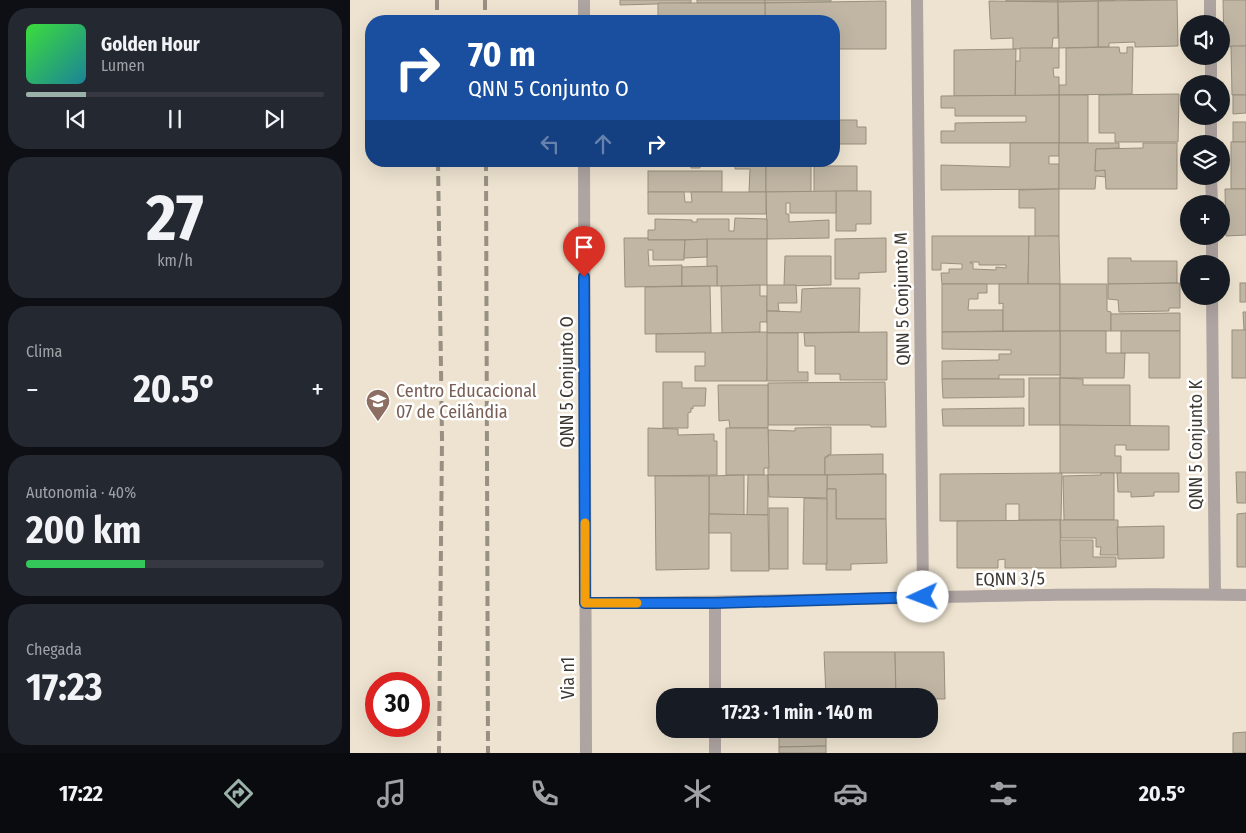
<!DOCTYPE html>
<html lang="pt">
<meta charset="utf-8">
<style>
:root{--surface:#171b24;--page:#242831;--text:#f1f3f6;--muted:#9ea1a6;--line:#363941;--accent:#9ab2a8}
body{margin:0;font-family:"Fira Sans Condensed",sans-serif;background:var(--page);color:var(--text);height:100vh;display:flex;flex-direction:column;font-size:19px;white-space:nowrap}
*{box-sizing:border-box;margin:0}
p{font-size:16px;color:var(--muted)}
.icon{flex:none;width:28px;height:28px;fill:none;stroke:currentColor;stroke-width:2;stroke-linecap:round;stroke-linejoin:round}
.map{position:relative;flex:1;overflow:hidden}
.sheet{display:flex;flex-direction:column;gap:8px;padding:8px;background:#0d0f14;width:350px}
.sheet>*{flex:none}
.banner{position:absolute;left:15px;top:15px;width:475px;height:152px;border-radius:20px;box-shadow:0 5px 20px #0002;background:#1a4fa0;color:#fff;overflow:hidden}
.tools{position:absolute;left:830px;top:15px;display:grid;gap:10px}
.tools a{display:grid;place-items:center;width:50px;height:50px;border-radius:50%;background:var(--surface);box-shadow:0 5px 20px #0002;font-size:25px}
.speed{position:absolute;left:15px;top:672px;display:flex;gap:10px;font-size:25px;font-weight:700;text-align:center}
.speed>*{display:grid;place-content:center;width:65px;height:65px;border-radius:50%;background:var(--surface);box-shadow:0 5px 20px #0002;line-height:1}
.speed .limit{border:8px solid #d22;background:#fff;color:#111}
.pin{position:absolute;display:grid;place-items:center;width:42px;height:42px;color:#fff;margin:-51px -21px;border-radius:50% 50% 50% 0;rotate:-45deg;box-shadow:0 0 5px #0007}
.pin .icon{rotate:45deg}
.me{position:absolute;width:55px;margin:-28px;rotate:268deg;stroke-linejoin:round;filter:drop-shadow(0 0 4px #0008)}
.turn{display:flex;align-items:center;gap:18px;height:105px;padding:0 20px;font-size:22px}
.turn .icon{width:65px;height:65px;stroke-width:2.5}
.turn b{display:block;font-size:35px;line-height:42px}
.lanes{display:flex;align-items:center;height:48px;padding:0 20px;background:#0003;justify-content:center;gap:25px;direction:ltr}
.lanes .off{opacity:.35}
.big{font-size:38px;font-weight:700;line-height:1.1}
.sheet .widget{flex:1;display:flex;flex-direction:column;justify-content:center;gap:8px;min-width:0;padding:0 18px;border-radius:20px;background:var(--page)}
.sheet .dial{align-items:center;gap:0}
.dial b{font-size:65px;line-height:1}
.song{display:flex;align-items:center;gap:15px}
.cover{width:60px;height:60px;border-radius:8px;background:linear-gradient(135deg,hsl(120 70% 55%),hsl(190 70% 35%))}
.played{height:5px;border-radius:2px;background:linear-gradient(90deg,var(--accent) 20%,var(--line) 20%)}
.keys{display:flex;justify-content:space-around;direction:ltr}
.heat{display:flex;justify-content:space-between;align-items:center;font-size:28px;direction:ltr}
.charge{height:8px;border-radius:4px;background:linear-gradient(90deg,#34c759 40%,var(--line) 0)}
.trip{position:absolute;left:306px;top:688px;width:282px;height:50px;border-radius:20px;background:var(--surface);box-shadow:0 5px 20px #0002;font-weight:700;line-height:50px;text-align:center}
.tabs{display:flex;height:80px;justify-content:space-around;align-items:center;background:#090b0e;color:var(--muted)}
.tabs .icon{width:35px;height:35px}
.tabs .current{color:var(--accent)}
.tabs b{font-size:22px;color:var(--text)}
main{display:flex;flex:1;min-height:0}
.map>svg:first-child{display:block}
.building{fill:#c1b6a4;stroke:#988f7d;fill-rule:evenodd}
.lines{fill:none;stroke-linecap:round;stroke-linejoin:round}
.minor{stroke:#aea4a2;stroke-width:12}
.tertiary{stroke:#aea4a2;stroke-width:12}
.rail{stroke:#989083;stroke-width:4;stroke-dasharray:10 5;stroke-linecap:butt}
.route-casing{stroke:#114b97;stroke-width:12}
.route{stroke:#1a73e8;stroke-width:9}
.slow{stroke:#f59e0b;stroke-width:9}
.labels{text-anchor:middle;stroke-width:5;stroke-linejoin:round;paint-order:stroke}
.street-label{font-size:18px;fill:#3d3932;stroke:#fff}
.education-label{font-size:18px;fill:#785e54;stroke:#fff;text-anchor:start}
</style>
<main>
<section class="sheet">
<div class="widget">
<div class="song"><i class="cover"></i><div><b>Golden Hour</b><p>Lumen</p></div></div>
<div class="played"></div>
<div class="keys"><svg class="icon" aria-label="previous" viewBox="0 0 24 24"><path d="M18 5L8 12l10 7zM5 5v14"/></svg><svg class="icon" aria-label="pause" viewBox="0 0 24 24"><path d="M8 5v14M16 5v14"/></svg><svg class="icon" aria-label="next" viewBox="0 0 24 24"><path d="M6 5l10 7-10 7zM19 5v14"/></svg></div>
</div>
<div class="widget dial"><b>27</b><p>km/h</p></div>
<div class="widget"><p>Clima</p>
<div class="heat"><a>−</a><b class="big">20.5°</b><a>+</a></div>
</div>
<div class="widget"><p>Autonomia · 40%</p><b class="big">200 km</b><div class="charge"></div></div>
<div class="widget"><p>Chegada</p><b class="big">17:23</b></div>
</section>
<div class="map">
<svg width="896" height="753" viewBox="0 0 896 753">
<rect width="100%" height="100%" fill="#eee3d0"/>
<g class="building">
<path d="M270,0H341V3L270,5Z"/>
<rect x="347" y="0" width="68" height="3"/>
<path d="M415,0H481V2L415,3Z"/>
<path d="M656,0H708V1L656,2Z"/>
<path d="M708,0H765V1L708,2Z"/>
<path d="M827,0L828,46L785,47V42L759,43V47H748V1Z"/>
<path d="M873,0H896V46L874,47Z"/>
<path d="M536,1V49H484V21H415V3Z"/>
<path d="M639,1L708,2V38H703L702,48L663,49V38L641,39Z"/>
<path d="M748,1V47L709,48L708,2Z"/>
<path d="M308,3H415V20L308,21Z"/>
<path d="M881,46H896V95H882Z"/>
<path d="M769,47L770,53H777V47H783L782,94L709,95V85H716V48Z"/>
<path d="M670,48H709V68H703L704,77H709V95L665,96V61H670Z"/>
<path d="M666,49L665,96H604V50Z"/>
<path d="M829,94L828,142H765V133H749V95Z"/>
<rect x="709" y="95" width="29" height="48"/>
<path d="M709,95V143H591V131H605V123L676,122V116H605V108H591V96Z"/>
<path d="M883,95H896V113L883,114Z"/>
<path d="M484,120H507V127H516V144H484Z"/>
<rect x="883" y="122" width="13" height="20"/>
<rect x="881" y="142" width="15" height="47"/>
<path d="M660,143H709V156H699V164H709V189L591,190V165L660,167Z"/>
<path d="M709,143H769V148L746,149L745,171L755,170L756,177L746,176L745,189H709Z"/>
<path d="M793,143H827V189H756L755,170L745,171L746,149L793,148Z"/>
<path d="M298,161H374V162L350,163V168H341V163L298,164Z"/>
<path d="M374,161H416V192H399L400,169H385V162Z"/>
<rect x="416" y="161" width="45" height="31"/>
<path d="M464,166H507V191L464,192Z"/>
<rect x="298" y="171" width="74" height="21"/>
<path d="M709,189V236L685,237V208H669V190Z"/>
<path d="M875,189H896V235L876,236Z"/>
<path d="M486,191H521V224H506V231H486Z"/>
<path d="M486,191V213H440V203H436V214H439V222L479,220V238L417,239L416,192Z"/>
<path d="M298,192H334L335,202H342L341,192H416V214H298Z"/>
<path d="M385,218L417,219V239L298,240V230H305V219L342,220V222H347V219H379V231H384Z"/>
<path d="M582,236H679L678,284H592L591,273H599V269H612V264L591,263V270H582ZM620,262H629V265H656V268L646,267V270L623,269V263H620Z"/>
<path d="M679,236H709L710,284H678Z"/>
<path d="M274,238H298V240H335L334,260H303V250H298L299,266L332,265V286L275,287Z"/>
<path d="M536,238V272L509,273V279H485V239Z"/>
<path d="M357,239H417V285L367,286V266L357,267Z"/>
<path d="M357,239V257L334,258L335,240Z"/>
<path d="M435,256H481V285L434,286Z"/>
<path d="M758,258H781V261H827V283L758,284Z"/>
<path d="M367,266V286H332V267Z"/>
<path d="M830,283V308H819V311L769,312L768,300L758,299V284Z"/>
<rect x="890" y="283" width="6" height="19"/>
<path d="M592,284H637V293H628V299H619L618,310H653V331L592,332Z"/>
<path d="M649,284H710V331H653V303L649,304Z"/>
<path d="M710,284H757V311L761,312V331H710Z"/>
<path d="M410,285V296H417V322H410V332L372,333L371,286Z"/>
<path d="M417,285H446L447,303H428L429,311H417Z"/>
<path d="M360,286L361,333L295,334V287Z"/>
<path d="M471,288H510L509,332L417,333V311L451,312L452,289Z"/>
<path d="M893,312H896V330H894Z"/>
<path d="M827,313H830V331H761V314Z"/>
<rect x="882" y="330" width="14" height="48"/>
<path d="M710,331H756V353H775L774,378H710Z"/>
<path d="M710,331V375H649V379H592V361L649,360V354H661V350L592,349V332Z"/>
<path d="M771,331H830V378H799V353H771Z"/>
<path d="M418,332L417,381H345V366H355V352H306V334Z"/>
<path d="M537,332V380H490V374H465V346H455L454,333Z"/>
<path d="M417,333H448V372H458V381H417Z"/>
<rect x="679" y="378" width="31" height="47"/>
<path d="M710,378L733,379V385H780V426L710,425Z"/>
<path d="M592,379H674V397L593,398Z"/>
<path d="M313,382H332V388H356L355,406H343V409L341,408V412L338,413V428H313Z"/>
<path d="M535,382L536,427H521L520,425H418V383Z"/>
<path d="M368,385H418V428H380L379,420L369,421Z"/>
<path d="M674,408V426H593L592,409Z"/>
<path d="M710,425L819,426V450H776V445H765V456H771V473H710Z"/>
<path d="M481,427V454L475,457V475H418V430L445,431V428Z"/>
<path d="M298,428L328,429V435L364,434V441H367V475L298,476Z"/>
<path d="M376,428H418L419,468H414V475H376Z"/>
<path d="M533,454V474L475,475V457H478V455Z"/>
<path d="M886,472H896V503H887Z"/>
<path d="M712,473L711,520H669V504H656V521H590V474Z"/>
<path d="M751,473H764V520H714L713,476L751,475Z"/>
<path d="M767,473H829V492H804V496L781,497V492H768Z"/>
<path d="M536,474V519H486V489H477V475Z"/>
<path d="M394,475V515L359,514V476Z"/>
<path d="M398,475H418V515H397Z"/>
<path d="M418,475H477V498L419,497Z"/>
<path d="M305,476H359V569L306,570Z"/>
<path d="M477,489H486V519H536L537,563L501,564V570H476Z"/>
<path d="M454,498L477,499V564H453Z"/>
<rect x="419" y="508" width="19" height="61"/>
<path d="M896,513V567H887V514Z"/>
<path d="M359,514L418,515L419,571H381V533H359Z"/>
<path d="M710,520H768V555H750L751,547H746V538H711Z"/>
<path d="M710,520L711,568H655V559L648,560V568H607V521Z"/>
<path d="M814,526V558L768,559L767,527Z"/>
<path d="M710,540H743V557H766V567L711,568Z"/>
<path d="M474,652H545L546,696H476Z"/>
<path d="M545,652H594L595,699H580V696H546Z"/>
<path d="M429,729H476V746L429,747Z"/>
<path d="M896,732V753H883V733Z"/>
<path d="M476,746V753H429V747Z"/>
</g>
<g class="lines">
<g class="minor">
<path d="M567,0L573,597"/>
<path d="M860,0V24"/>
<path d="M861,56V84"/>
<path d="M861,116V144"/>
<path d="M861,176L862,204"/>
<path d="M862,236V264"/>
<path d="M862,296L865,594"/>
<path d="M235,603C455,603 676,591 896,595"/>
<path d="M365,603V696"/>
<path d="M365,729V753"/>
</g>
<g class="tertiary">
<path d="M234,0V21"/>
<path d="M234,161L236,753"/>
</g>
<g class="rail">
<path d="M87,0V21"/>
<path d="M135,0V21"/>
<path d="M88,161L92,439L89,753"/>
<path d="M136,161L138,753"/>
</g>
</g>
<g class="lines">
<defs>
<path id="route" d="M234,277L235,603H365L573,597"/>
</defs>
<use href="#route" class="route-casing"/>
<use href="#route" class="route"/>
<path class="slow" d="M235,523V603H287"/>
</g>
<defs>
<symbol id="school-pin" viewBox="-11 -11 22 30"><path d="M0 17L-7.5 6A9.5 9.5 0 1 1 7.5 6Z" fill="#8d6e63" stroke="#fff"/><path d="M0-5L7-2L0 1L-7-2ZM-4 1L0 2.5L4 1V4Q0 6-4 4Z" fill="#fff"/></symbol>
</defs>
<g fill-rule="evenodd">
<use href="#school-pin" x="14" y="387" width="28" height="38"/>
</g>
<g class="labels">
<g class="street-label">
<text transform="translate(552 299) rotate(-91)" y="6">QNN 5 Conjunto M</text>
<text transform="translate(217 382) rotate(-90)" y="6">QNN 5 Conjunto O</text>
<text transform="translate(846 445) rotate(-90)" y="6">QNN 5 Conjunto K</text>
<text transform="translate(660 579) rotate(-1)" y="6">EQNN 3/5</text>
<text transform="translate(218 678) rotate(-90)" y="6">Via n1</text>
</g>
<g class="education-label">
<text x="46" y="397">Centro Educacional<tspan x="46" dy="21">07 de Ceilândia</tspan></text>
</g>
</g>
</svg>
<div class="tools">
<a><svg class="icon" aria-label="sound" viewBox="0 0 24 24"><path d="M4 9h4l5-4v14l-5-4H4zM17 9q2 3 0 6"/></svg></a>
<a><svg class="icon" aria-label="search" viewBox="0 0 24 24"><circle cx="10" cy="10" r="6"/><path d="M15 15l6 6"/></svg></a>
<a><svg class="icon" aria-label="layers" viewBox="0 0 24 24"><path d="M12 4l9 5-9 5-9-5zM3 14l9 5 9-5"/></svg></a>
<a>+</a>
<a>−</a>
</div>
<div class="speed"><div class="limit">30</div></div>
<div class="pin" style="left:234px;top:277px;background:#d93025"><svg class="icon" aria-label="arrive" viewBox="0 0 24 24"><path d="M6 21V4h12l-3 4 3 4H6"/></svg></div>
<svg class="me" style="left:573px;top:597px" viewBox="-20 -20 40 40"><circle r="19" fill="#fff"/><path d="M0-13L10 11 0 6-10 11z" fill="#1a73e8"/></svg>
<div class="trip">17:23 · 1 min · 140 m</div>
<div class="banner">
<div class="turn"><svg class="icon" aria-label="right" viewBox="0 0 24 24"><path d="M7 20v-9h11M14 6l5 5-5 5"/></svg><div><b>70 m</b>QNN 5 Conjunto O</div></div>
<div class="lanes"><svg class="icon off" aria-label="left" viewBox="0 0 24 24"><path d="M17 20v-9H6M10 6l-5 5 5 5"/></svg><svg class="icon off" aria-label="ahead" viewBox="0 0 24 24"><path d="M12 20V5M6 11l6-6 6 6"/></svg><svg class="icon" aria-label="right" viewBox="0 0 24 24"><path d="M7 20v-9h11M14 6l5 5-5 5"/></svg></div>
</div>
</div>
</main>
<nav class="tabs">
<b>17:22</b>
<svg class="icon current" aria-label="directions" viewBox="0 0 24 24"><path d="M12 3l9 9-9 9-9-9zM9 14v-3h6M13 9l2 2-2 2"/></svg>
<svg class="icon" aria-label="music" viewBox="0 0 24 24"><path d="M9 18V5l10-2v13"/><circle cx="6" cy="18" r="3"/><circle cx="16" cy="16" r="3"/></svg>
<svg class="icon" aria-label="phone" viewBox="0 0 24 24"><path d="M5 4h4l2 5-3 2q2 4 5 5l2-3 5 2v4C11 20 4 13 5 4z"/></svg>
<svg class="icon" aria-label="climate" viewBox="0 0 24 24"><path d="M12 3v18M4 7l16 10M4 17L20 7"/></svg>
<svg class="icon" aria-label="car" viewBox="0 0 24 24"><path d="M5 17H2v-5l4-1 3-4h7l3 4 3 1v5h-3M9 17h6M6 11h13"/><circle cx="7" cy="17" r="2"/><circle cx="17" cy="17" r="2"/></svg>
<svg class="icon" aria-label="filters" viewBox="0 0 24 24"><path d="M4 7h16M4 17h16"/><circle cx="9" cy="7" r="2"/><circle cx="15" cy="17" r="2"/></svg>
<b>20.5°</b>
</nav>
